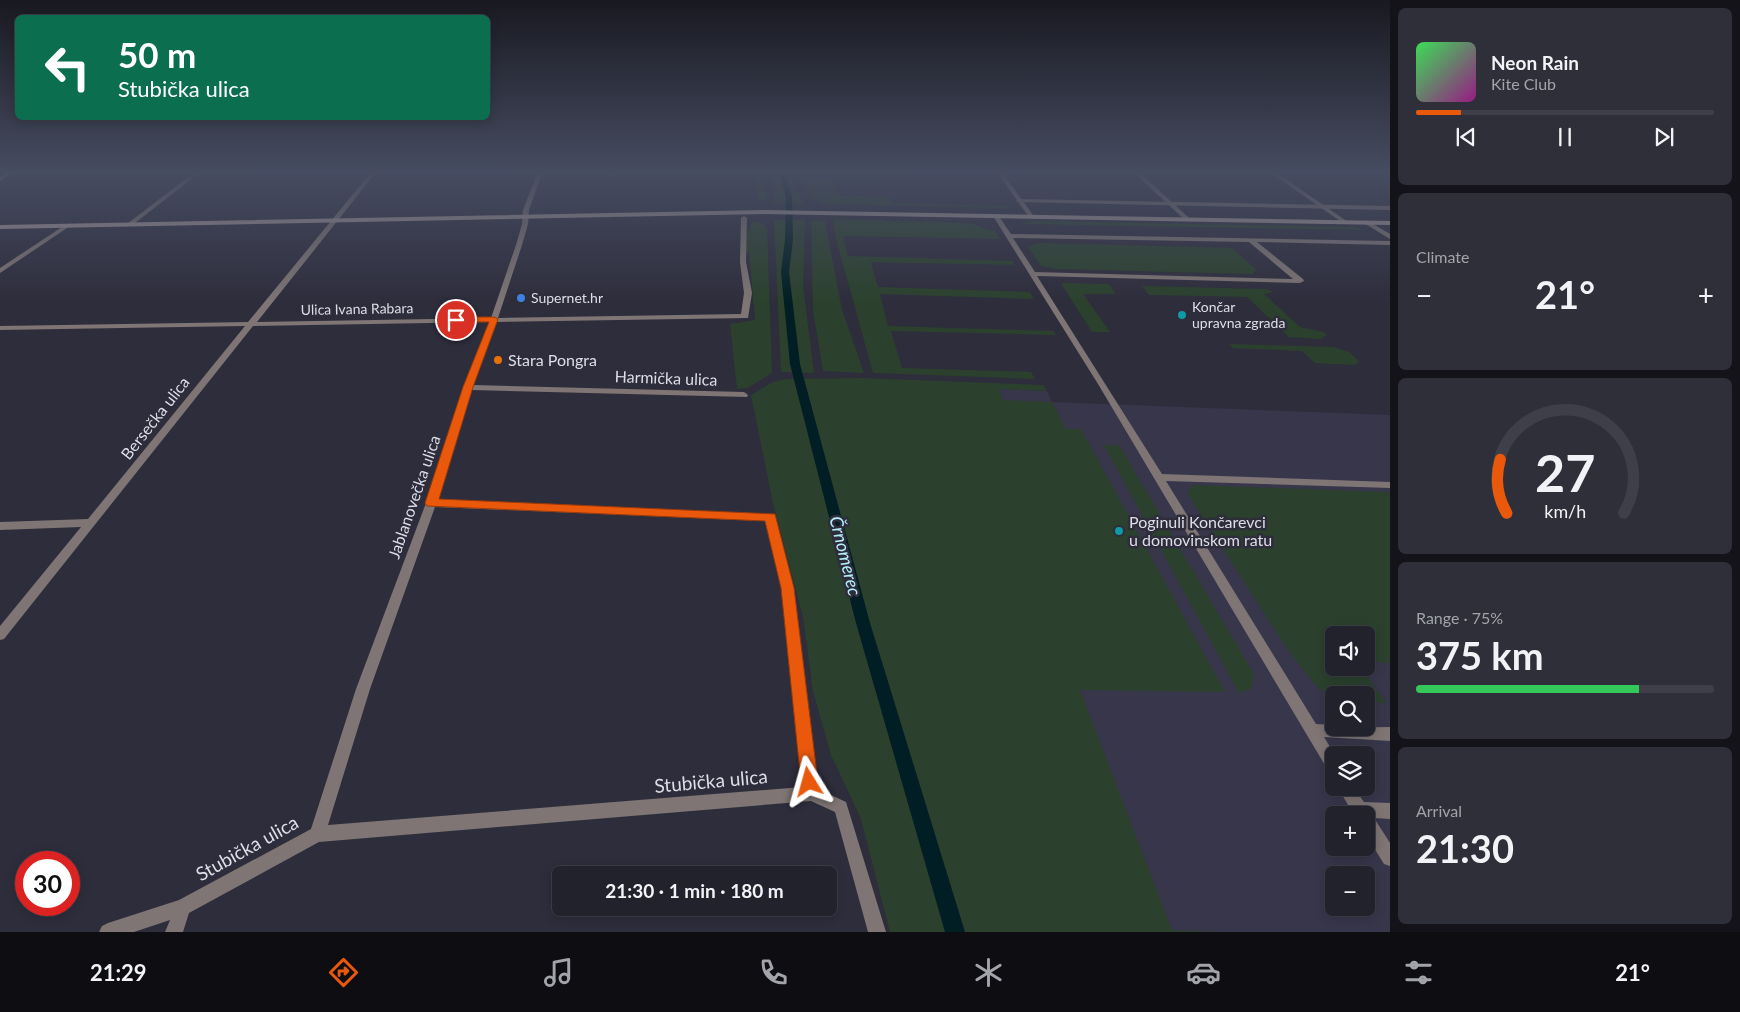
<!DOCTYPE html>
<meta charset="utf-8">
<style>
:root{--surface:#22222d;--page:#2e2f39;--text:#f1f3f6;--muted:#a2a4aa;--line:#3f3f49;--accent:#ea580c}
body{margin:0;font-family:Lato,sans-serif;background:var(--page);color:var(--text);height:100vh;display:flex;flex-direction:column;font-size:19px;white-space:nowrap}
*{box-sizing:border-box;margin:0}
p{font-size:16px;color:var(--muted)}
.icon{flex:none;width:28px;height:28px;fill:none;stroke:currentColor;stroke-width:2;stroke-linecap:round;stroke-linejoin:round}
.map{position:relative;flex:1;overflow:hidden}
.sheet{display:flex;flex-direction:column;gap:8px;padding:8px;background:#131319;width:350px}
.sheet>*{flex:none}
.guide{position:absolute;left:15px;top:15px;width:475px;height:105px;border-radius:8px;box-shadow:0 2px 12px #0003,0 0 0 1px var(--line);background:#0b6e4f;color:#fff;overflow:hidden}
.tools{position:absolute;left:1325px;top:626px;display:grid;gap:10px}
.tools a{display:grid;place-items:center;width:50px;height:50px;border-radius:8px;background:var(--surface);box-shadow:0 2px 12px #0003,0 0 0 1px var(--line);font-size:25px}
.speed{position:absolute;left:15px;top:851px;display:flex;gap:10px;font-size:25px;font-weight:700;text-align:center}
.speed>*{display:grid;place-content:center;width:65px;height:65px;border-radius:50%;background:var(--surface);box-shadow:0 2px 12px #0003,0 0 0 1px var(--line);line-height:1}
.speed .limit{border:8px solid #d22;background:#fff;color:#111}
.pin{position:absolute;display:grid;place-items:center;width:42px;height:42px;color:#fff;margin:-21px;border:2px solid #fff;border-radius:50%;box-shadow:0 1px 5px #0007}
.me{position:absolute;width:55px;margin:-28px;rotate:352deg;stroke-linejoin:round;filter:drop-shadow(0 0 4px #0008)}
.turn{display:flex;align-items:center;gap:18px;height:105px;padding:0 20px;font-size:22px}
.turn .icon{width:65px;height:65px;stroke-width:2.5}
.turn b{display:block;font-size:35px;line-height:42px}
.big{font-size:38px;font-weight:700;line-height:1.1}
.sheet .widget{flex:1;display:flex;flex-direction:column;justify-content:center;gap:8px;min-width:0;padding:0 18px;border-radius:8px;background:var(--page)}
.sheet .dial{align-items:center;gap:0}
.dial svg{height:130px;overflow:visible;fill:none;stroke:var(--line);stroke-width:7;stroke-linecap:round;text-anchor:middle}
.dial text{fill:var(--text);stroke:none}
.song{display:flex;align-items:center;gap:15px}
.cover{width:60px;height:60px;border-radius:8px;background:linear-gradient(135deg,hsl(130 70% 55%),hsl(310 70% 35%))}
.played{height:5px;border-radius:2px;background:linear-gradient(90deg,var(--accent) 15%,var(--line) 15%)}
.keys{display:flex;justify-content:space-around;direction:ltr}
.heat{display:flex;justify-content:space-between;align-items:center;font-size:28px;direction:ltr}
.charge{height:8px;border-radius:4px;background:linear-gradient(90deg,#34c759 75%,var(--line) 0)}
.trip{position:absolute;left:552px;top:866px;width:285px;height:50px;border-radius:8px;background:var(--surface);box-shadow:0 2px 12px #0003,0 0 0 1px var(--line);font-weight:700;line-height:50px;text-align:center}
.menu{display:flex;height:80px;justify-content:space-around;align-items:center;background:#0e0e12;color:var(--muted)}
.menu .icon{width:35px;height:35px}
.menu .current{color:var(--accent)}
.menu b{font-size:22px;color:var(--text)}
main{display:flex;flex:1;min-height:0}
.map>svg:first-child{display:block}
.built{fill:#38364b;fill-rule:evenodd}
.green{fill:#2b412d}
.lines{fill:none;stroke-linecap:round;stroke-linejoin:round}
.stream{fill:#001e23;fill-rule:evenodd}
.lane{fill:#7e7574;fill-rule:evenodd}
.street{fill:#7e7574;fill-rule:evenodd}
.secondary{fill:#ab9c9b;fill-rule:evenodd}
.route{fill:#ea580c;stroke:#983908}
.shop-dot{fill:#3f7fe0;stroke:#2e2d3c;stroke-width:2}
.culture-dot{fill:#0f9aa8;stroke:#2e2d3c;stroke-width:2}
.food-dot{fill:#e8710a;stroke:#2e2d3c;stroke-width:2}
.labels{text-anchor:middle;stroke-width:5;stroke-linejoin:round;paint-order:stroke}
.far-poi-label{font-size:14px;fill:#dedde7;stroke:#2e2d3c;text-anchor:start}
.far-street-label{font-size:14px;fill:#dedde7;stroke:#2e2d3c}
.poi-label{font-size:16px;fill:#dedde7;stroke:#2e2d3c;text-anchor:start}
.street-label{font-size:16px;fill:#dedde7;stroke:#2e2d3c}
.water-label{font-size:18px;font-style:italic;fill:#b4eefa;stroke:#2e2d3c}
.near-street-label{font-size:19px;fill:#dedde7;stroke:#2e2d3c}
</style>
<main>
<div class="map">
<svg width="1390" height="932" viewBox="0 0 1390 932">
<rect width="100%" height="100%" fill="#2e2d3c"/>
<path class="built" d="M857,383L1047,391L1052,402L1390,415V932H1064ZM1334,635H1366V668H1334ZM1334,695H1366V728H1334ZM1334,755H1366V788H1334ZM1334,815H1366V848H1334ZM1334,875H1366V908H1334Z"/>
<g class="green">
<path d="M753,171H762L767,200L759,201Z"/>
<path d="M769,171H790L804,204L770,203L776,200Z"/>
<path d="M798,171H906L909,178L881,177L883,182H835L840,196L889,197L892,203L1006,206L1008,208L825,204C808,198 804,188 798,171Z"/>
<path d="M833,219L969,223C978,225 985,230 995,231L1000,239L843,236L848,256L1013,261L1014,265L871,262L878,287L1030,292L1034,299L880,294L888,326L1053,331L1056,335L891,331L902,368L1031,372L1035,379L873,373L835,235Z"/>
<path d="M774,220H805L803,286L814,373L781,372Z"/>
<path d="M811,221H825L842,310L864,373L823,371L813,310Z"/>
<path d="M1030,221L1356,227L1363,230L1023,224Z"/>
<path d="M752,222H761L767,229L772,373L747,388L737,389L730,324L755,320L749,252L740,251Z"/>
<path d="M1037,243L1232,248L1256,269L1253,274L1056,269L1041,266L1028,247Z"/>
<path d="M1063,283L1109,284L1116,294H1083L1110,332H1092L1062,285Z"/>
<path d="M1142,286L1266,289L1274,292L1264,294L1300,327L1324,332L1327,335L1321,339L1289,337L1247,297L1149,295Z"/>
<path d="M1229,344L1334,347L1349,352L1359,361L1355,365L1315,363L1302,351L1233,348Z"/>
<path d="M861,378L1043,385L1047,391L999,389L1003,400L1052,402L1066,429H1081L1225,692L1080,690L1172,930L1217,932H890L861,819L831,755L813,691L803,617L773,503L751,395L771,383L785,379Z"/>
<path d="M1104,445H1119L1254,674L1251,689L1239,693Z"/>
<path d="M1192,485L1390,492V663L1366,661V635H1334V668H1361L1386,703L1366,702V695H1334V699L1315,685L1288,650L1187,493Z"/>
</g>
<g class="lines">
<path class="stream" d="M778,171H784L792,197L793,240L789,272L800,364L870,623L965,932H945L856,623L790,364L781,272L785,240L786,197Z"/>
<g class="lane">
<path d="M611,171H617L615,176H611Z"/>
<path d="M1019,199L1390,206V210L1017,202L1016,201Z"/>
<path d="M994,215H998L1011,234L1390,241V245L1257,242L1303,279L1304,281L1300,283L1037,276L1162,474L1390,482V488L1166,481L1316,724L1334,725V728L1390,727V741L1324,737L1335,755L1334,774L1329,772L1098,384L993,216ZM1013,238L1249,242L1293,279L1035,272Z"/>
<path d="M744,216L747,218L746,262L743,264L740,262L741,218Z"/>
<path d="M1364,221H1368L1390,234V239L1364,223Z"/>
<path d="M1338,788H1354L1364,802L1390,803V819L1374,818L1390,843V866L1384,864L1366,835V815H1354Z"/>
</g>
<g class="street">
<path d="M196,171H202L131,226H127V224Z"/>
<path d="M372,171H377L257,322L491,318L516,245L522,224L523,210L538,171H543L529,210L528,224L522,245L498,318L741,314L744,293L740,262L743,260L746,262L752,293L748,318L497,322L473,385L744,392L748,395L747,397L472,390L437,500L774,514L794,588L818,789L846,802L886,932H868L835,812L811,801L319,842L189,913L183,932H165L170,920L134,932H99L102,926L108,923L179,900L311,829L356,689L426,503L464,387L489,322L253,326L4,639L0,640V626L81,527L0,530V522L88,519L245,326L0,330V326L248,322ZM435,507L765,521L782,588L802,787L328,825L370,689Z"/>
<path d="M996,171H1001L1033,215V217H1029Z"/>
<path d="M1132,171H1138L1189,218V220H1185Z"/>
<path d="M1268,171H1274L1348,222L1343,223Z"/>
<path d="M65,225L70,226L0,273V268Z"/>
</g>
<g class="secondary">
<path d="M10,171H17L0,181V177Z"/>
<path d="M765,210L1390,221V225L765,214L0,229V225Z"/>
</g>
</g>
<linearGradient id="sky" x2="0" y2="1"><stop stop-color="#191921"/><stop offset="0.57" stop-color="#464c61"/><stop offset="1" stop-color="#464c61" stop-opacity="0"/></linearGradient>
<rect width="1390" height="302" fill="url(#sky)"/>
<path class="route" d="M494,317L498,319L473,387L439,499L775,514L794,588L818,782L815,788L809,790L803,788L801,782L781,588L765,521L427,506L425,503L463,387L489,322H456L452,320L456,317Z"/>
<circle class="shop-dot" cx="521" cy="298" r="5"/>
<g class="culture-dot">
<circle cx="1182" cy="315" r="5"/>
<circle cx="1119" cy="531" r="5"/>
</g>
<circle class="food-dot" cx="498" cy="360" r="5"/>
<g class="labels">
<g class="far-poi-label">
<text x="531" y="303">Supernet.hr</text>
<text x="1192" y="312">Končar<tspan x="1192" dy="16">upravna zgrada</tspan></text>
</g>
<g class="far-street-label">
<text transform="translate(357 309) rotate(-1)" y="5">Ulica Ivana Rabara</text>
</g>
<g class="poi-label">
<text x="508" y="366">Stara Pongra</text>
<text x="1129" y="528">Poginuli Končarevci<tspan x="1129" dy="18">u domovinskom ratu</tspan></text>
</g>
<g class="street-label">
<text transform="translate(666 378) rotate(2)" y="6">Harmička ulica</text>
<text transform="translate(155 418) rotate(-52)" y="6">Bersečka ulica</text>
<text transform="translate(414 497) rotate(-71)" y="6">Jablanovečka ulica</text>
</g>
<g class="water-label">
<text transform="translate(845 556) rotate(76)" y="6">Črnomerec</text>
</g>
<g class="near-street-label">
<text transform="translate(711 781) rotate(-5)" y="7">Stubička ulica</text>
<text transform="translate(247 848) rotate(-29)" y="7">Stubička ulica</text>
</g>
</g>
</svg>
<div class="tools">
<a><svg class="icon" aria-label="sound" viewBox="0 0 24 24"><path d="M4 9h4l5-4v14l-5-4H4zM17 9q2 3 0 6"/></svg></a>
<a><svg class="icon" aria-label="search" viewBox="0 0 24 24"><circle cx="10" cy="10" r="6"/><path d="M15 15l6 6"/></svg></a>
<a><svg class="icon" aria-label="layers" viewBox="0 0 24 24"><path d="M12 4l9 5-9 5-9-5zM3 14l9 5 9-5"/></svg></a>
<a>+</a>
<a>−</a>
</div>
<div class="speed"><div class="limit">30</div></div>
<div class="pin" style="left:456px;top:320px;background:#d93025"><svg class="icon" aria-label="arrive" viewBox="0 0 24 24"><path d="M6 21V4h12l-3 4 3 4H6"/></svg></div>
<svg class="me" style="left:809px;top:782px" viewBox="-20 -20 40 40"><path d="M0-17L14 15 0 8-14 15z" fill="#ea580c" stroke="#fff" stroke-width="4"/></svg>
<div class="trip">21:30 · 1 min · 180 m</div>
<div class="guide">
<div class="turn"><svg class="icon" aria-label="left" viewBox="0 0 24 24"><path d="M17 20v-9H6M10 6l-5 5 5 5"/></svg><div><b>50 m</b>Stubička ulica</div></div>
</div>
</div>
<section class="sheet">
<div class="widget">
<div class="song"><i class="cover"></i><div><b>Neon Rain</b><p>Kite Club</p></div></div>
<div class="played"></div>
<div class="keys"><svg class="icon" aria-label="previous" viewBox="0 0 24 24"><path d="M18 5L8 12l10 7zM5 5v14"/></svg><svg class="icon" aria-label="pause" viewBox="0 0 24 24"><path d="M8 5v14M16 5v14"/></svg><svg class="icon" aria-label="next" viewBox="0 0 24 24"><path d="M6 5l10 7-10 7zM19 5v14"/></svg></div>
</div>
<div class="widget"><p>Climate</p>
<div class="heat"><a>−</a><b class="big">21°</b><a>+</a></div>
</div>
<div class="widget dial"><svg viewBox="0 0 100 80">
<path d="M14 69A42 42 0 1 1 86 69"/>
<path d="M14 69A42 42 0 0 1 10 36" stroke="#ea580c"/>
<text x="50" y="56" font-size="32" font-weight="700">27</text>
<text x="50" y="72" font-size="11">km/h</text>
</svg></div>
<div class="widget"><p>Range · 75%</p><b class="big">375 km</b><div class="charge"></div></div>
<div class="widget"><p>Arrival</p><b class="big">21:30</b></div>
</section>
</main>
<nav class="menu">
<b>21:29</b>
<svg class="icon current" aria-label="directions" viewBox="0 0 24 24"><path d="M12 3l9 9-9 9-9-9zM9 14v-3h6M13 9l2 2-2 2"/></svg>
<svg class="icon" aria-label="music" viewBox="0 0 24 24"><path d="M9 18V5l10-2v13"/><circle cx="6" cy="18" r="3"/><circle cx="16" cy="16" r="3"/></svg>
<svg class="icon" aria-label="phone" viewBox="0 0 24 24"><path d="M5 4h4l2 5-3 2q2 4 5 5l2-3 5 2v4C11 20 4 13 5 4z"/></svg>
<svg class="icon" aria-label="climate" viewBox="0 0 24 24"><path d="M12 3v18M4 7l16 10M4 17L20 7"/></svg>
<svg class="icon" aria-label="car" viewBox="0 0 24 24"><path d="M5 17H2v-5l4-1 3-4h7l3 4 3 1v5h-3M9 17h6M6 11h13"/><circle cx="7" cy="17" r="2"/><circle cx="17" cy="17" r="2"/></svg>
<svg class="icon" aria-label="filters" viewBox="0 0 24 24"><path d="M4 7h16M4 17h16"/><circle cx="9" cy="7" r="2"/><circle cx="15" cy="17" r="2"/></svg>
<b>21°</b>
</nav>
